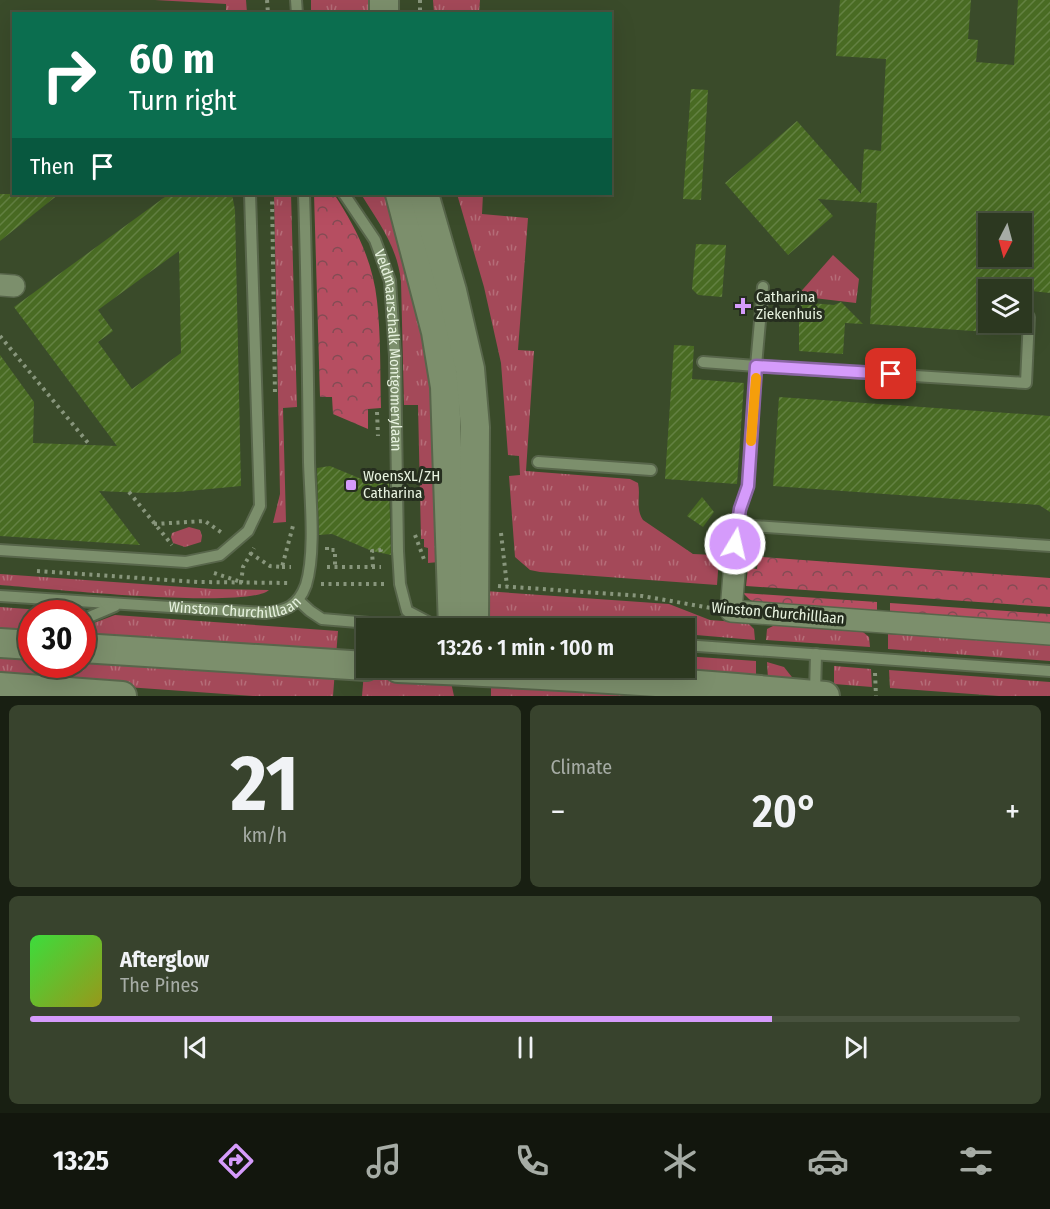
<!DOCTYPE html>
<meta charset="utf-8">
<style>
:root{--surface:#2c3820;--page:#38432d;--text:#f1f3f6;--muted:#a6aca5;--line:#48523e;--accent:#d59bfb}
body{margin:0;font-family:"Fira Sans Condensed",sans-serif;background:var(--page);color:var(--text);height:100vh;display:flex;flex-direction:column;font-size:22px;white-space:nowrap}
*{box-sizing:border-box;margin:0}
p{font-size:20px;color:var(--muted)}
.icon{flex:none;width:33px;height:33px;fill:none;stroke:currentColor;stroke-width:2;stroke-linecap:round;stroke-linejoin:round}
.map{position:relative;height:696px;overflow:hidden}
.side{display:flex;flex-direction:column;gap:9px;padding:9px;background:#181f12;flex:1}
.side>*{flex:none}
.banner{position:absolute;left:12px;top:12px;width:600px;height:183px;border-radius:0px;box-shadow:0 6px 24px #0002,0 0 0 2px var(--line);background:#0b6e4f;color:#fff;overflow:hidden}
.needle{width:39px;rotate:186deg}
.controls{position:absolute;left:978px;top:213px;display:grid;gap:12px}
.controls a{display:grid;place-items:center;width:54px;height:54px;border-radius:0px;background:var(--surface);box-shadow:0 6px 24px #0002,0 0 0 2px var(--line);font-size:30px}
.speed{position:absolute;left:18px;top:600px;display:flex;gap:12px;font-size:30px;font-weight:700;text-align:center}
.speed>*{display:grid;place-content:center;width:78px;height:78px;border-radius:50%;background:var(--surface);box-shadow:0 6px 24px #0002,0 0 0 2px var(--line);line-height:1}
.speed .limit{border:9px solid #d22;background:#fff;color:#111}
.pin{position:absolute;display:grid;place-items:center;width:51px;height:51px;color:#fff;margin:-26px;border-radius:12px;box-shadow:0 3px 9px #0006}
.me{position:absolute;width:66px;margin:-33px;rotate:9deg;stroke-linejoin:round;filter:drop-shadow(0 0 4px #0008)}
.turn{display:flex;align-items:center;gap:21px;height:126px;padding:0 18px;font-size:27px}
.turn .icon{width:78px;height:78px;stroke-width:2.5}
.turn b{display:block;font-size:42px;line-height:51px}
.then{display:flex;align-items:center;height:57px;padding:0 18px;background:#0003;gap:12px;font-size:22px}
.big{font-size:45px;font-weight:600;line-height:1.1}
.side .widget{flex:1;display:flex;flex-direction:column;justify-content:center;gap:9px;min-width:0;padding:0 21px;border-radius:9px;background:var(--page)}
.side .dial{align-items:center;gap:0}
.dial b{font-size:78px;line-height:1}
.song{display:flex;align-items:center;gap:18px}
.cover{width:72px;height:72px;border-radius:9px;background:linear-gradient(135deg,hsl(120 70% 55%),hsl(60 70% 35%))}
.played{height:6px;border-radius:3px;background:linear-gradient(90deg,var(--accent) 75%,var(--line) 75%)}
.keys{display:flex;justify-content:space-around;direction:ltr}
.heat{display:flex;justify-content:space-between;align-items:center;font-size:33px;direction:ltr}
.side .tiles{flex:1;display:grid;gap:9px;grid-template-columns:1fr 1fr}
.widget:last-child{grid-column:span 2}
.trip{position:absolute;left:356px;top:618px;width:339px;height:60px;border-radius:0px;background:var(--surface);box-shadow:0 6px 24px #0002,0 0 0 2px var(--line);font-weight:600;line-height:60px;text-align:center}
.tabs{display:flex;height:96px;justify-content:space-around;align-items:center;background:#12160d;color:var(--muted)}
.tabs .icon{width:42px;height:42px}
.tabs .selected{color:var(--accent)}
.tabs b{font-size:27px;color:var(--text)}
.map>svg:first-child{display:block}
.grass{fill:url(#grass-tufts)}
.forest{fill:url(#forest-crowns)}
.building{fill:url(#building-hatch);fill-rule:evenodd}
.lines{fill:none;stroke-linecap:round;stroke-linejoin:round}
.service-casing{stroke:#58664b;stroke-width:14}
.minor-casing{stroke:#58664b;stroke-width:24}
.secondary-casing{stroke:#58664b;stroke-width:32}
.path{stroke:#88967c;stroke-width:4;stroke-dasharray:3 4.5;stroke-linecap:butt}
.service{stroke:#7c8f6c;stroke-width:10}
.minor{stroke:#7c8f6c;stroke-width:21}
.secondary{stroke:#7c8f6c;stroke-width:28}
.route-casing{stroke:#8a65a3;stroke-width:15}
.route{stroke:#d59bfb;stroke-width:10}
.slow{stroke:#f59e0b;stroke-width:10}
.poi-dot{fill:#d59bfb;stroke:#262e1f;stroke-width:2}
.labels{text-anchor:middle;stroke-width:6;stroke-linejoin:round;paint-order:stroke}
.poi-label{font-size:15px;fill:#e7f2df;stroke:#262e1f;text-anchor:start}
.street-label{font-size:15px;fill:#e7f2df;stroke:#262e1f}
</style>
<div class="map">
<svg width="1050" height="696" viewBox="0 0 1050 696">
<defs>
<pattern id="grass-tufts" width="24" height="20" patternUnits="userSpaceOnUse" patternTransform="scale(1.5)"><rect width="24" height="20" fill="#a44959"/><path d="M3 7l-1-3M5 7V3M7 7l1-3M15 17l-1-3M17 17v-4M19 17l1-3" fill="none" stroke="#b56d78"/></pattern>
<pattern id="forest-crowns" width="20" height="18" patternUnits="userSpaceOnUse" patternTransform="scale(1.5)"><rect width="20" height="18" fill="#b64e61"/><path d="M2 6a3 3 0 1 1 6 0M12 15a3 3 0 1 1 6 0" fill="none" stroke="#834c54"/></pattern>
<pattern id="building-hatch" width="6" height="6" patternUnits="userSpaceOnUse" patternTransform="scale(1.5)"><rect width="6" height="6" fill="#496b23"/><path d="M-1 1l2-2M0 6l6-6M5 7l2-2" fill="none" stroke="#638142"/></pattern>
</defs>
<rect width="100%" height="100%" fill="#3a4b2a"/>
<g class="grass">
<path d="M155,0H246L247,13H226V4Z"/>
<rect x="311" y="0" width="58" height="13"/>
<path d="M433,0H480L479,13H434Z"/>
<path d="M274,194H291L297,407L283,408L286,522L273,523L280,494Z"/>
<path d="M361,194H389L429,344L439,562L428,563V548L424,547V539H421L418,405H404L401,281C397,246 379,223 361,194Z"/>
<path d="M457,194H483L482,214L528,218L518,350L534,351L526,471L630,479L638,483C641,496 635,508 643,520L693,554L715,555L719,558L717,585L540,572L530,570L515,557L509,476L520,475L519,456L508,455L501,363L484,287Z"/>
<path d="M833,255L859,279L856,303L797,296Z"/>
<path d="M189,527L200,530L202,536L201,542L185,547L173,543L171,537L172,533Z"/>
<path d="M0,574L213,589L269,590C248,610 41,588 0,585Z"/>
<path d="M485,591L669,604L710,620L748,623L754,629L755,640L684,634V628H601L490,619Z"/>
<path d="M0,607L82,613L32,614L31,635H0Z"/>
<path d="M115,615L338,631L336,656L83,642V627Z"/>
<path d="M775,625L863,632L869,637L870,647L766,640L767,629Z"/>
<path d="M888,634L1050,645V661L888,649Z"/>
<path d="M31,652L32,664H82L83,653L335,670L333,696H253L0,678V655Z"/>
<path d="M684,656L756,661V679L594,668H684Z"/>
<path d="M767,662L784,667L795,681L768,679Z"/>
<path d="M834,666L871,669L872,687L834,684Z"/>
<path d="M889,670L1050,682V696H999L890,688Z"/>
<path d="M364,672L450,678L454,696H362Z"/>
<path d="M491,681L701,696H491Z"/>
</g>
<g class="forest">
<path d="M314,194H334C355,226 373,261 377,301C381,336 380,373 381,408L368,409V429L333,414L332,397H320Z"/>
<path d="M749,556L1050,578V607L746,586L748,568L757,569L758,561L749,560Z"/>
<path d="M743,593L877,602V611L755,603L749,599Z"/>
<path d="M890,603L1050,614V624L890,612Z"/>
</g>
<g class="building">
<path d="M840,0H971L968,39L978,40L976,62L1014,65L1018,0H1050V293L1022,290H988V332L870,324L877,203L818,199L833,216L788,255L725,183L797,121L861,194L864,149L881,151L886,59L836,56ZM988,224H1022V256H988Z"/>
<path d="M691,89L708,90L701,200L683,199Z"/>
<path d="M0,194H59L0,241Z"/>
<path d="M169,194H232L235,210L241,486L178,492L144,493L99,491L140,545L0,536V355L34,402L33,443L117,446L14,307ZM179,251L181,353L132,389L98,342L113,331L98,310Z"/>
<path d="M696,244L726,245L722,297L698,295L692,289Z"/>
<path d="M799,302L834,305L841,302L863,324L845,323L843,354L799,351Z"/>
<path d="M674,345L694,346L692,379L744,383L737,484L665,479Z"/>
<path d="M779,397L1050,416V512L1039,505L773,486Z"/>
<path d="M330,466L371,483H389L391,555L372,551L332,534L319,535L317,468Z"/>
<path d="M702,497L714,512L703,527L687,516Z"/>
</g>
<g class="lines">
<defs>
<g id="service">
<path d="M296,0L297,14"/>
<path id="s1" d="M344,194L375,240L390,281L395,356L398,551L400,584L407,611L430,623L452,628"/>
<path d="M1029,317L1026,383L756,366L748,486L740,509L738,525L1050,546"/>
<path d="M703,362L756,366L763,287"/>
<path d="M538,462L651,470"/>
<path d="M0,550L186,562L220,555L248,531L260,506L250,194"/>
<path id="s2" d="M0,596L265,613C285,611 298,607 306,585C316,552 310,497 309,462C308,372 307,283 304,194"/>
<path d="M298,600L310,611L322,619L393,625L417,618"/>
<path d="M82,620L115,606"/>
<path d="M684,645L1050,671"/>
<path d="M815,693L816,654"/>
</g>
<g id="minor">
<path d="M0,285L14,286"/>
<path d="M738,525L731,611L1050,634"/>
</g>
<g id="secondary">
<path d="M384,0V14"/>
<path d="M400,194L436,332L445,387L453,628"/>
<path d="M424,194L452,291L470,369L475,427L474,628"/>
<path d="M0,643L32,645"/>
<path d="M82,648L366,666"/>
<path d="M398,668C541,674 683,682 825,696"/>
<path d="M0,687L122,696"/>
</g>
</defs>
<use href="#service" class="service-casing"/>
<use href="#minor" class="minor-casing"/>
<use href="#secondary" class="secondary-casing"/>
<g class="path">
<path d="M267,0L268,14"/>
<path d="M420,0V14"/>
<path d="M272,194L275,395"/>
<path d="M0,336L89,444"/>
<path d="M377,412L378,436"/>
<path d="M129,492L172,545"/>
<path d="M154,524L205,521L222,533"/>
<path d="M501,533L507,586"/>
<path d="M415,535L425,562"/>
<path d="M327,547V550H335V566"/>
<path d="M250,553L270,566L282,567L294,522"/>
<path d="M282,567H291"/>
<path d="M327,567H381"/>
<path d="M373,567L372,551L381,550V548"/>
<path d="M37,571L198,582L290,583"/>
<path d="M214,573L238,581"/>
<path d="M241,583L243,567L254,548"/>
<path d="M321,584H386"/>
<path d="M498,586L642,596L711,608"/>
<path d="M875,673L876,696"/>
</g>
<use href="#service" class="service"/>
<use href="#minor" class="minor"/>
<use href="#secondary" class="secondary"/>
</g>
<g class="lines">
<defs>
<path id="route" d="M735,544L740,509L748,486L756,366L891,374"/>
</defs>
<use href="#route" class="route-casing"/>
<use href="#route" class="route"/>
<path class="slow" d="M751,441L756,378"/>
</g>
<g class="poi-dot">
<path d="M740 297h6v6h6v6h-6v6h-6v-6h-6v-6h6z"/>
<rect x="345" y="479" width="12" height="12" rx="3"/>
</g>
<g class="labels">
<g class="poi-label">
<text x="756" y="302">Catharina<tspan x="756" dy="17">Ziekenhuis</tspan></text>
<text x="363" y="481">WoensXL/ZH<tspan x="363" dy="17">Catharina</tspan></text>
</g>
<g class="street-label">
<text dy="5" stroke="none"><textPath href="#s1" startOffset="168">Veldmaarschalk Montgomerylaan</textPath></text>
<text dy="5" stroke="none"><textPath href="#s2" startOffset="236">Winston Churchilllaan</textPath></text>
<text transform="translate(778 613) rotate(5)" y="5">Winston Churchilllaan</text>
</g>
</g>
</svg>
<div class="controls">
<a><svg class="needle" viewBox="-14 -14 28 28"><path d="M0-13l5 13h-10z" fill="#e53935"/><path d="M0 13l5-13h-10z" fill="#a6aca5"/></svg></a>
<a><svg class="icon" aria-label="layers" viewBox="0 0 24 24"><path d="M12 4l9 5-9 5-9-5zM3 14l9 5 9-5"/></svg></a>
</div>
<div class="speed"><div class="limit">30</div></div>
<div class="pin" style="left:891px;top:374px;background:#d93025"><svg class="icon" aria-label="arrive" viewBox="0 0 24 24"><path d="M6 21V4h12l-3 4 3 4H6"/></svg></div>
<svg class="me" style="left:735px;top:544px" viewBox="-20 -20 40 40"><circle r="17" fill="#d59bfb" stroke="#fff" stroke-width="3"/><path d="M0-11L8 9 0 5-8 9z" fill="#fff"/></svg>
<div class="trip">13:26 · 1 min · 100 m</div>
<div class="banner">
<div class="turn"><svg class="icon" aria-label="right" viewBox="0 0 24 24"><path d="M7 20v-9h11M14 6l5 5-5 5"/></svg><div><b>60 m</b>Turn right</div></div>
<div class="then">Then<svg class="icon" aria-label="arrive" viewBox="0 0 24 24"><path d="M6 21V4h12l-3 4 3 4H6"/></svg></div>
</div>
</div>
<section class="side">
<div class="tiles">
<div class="widget dial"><b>21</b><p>km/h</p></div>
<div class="widget"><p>Climate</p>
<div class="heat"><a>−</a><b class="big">20°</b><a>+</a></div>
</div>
<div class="widget">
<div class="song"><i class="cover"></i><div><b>Afterglow</b><p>The Pines</p></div></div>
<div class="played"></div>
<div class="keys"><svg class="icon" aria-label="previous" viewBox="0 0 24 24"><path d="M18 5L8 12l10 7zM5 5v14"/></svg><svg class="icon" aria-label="pause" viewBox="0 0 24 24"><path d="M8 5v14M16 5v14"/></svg><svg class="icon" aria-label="next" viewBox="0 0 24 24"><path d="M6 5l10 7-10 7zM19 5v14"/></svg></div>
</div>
</div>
</section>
<nav class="tabs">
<b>13:25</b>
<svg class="icon selected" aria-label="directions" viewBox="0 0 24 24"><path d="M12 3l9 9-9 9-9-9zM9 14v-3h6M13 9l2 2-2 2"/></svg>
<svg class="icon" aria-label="music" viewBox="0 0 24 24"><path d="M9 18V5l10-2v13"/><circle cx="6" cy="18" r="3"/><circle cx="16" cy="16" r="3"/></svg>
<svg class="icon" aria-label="phone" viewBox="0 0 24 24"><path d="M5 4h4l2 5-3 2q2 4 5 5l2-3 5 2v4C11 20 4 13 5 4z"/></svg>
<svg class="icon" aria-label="climate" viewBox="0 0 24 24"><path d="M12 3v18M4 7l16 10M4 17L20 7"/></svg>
<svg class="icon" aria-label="car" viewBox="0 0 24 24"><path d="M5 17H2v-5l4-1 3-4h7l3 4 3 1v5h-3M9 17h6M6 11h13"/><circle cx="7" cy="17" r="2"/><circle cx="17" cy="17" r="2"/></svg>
<svg class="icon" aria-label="filters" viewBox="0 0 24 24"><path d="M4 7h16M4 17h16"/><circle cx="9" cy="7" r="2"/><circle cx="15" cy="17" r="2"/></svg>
</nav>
